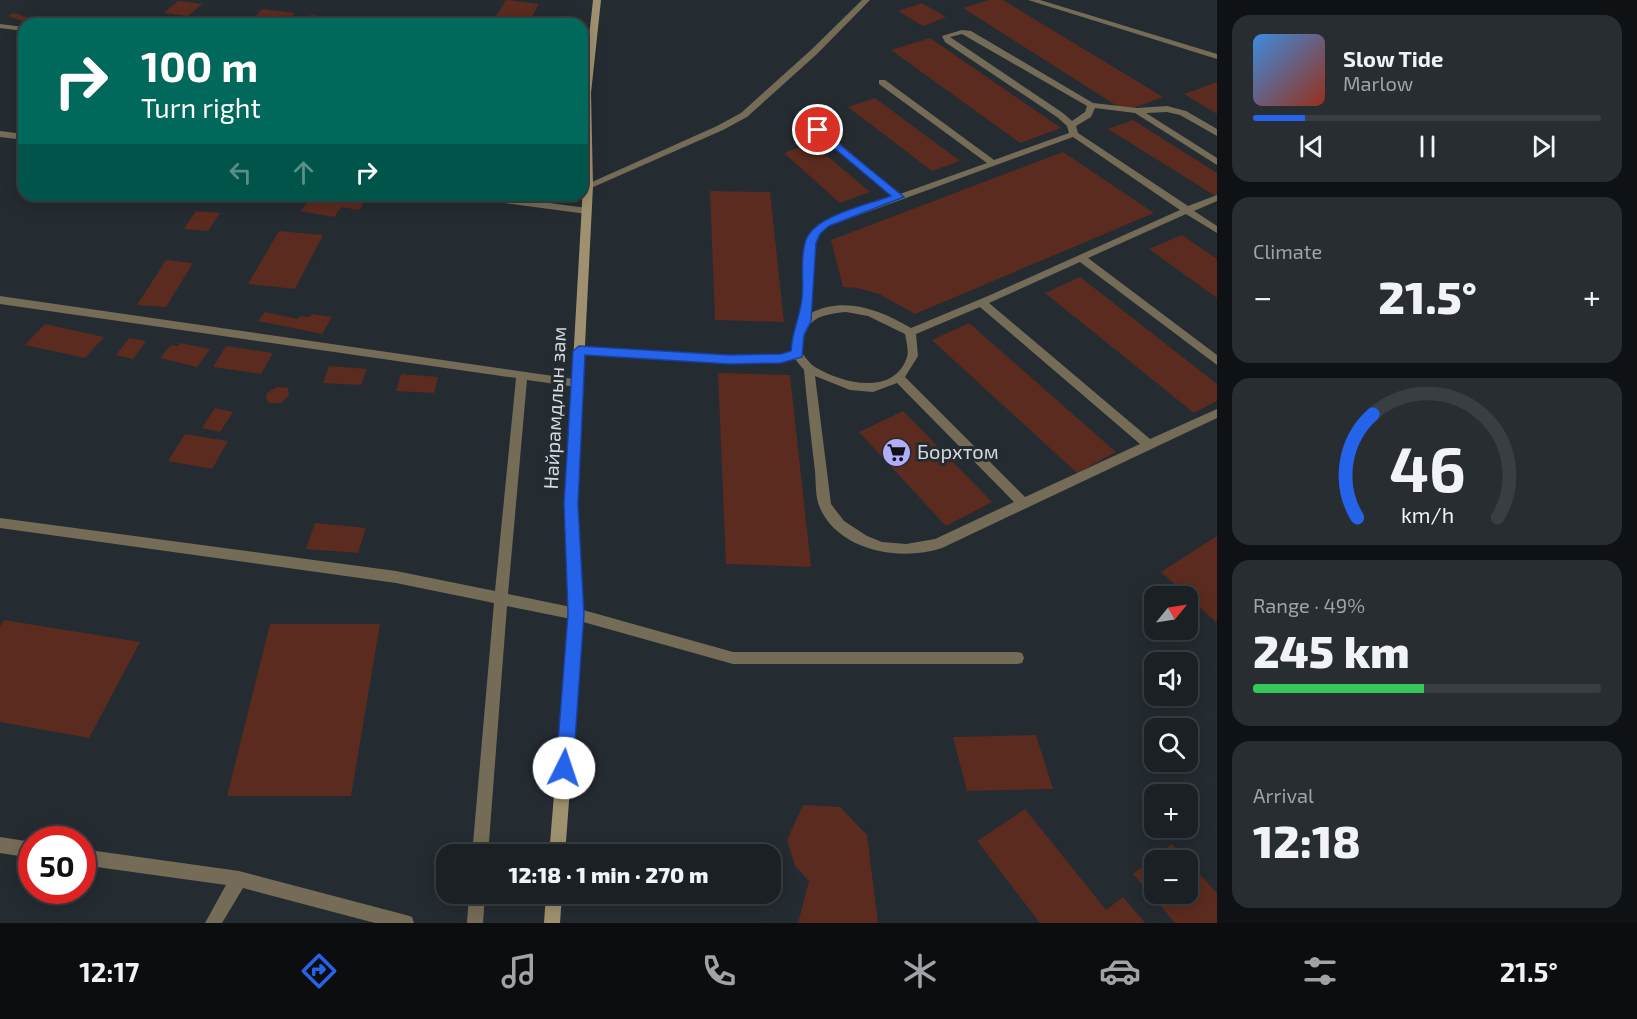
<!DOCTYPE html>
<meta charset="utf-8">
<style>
:root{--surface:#1b2025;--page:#282d32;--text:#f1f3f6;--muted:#a0a3a7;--line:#393e42;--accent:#2563eb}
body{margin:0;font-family:"Exo 2",sans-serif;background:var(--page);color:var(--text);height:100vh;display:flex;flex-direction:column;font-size:22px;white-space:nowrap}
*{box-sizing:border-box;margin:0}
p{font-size:20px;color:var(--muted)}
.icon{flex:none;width:33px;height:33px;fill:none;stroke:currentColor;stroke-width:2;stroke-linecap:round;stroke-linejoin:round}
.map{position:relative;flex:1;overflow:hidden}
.drawer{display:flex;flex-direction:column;gap:15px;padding:15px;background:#0f1214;width:420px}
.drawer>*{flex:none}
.hud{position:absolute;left:18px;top:18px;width:570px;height:183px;border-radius:18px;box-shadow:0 3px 15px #0003,0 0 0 2px var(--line);background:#00695c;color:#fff;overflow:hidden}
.needle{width:39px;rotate:60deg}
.controls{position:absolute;left:1144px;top:586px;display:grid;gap:12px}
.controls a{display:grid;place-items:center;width:54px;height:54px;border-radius:12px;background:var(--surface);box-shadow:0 3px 15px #0003,0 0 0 2px var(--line);font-size:30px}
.speed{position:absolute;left:18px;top:826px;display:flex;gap:12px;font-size:30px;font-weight:700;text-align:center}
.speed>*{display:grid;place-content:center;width:78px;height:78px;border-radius:50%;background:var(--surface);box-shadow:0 3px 15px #0003,0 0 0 2px var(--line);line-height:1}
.speed .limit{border:9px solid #d22;background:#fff;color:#111}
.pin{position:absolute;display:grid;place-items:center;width:51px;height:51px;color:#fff;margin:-26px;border:3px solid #fff;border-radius:50%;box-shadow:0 2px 6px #0007}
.me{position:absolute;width:66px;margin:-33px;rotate:4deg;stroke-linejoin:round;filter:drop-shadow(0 0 4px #0008)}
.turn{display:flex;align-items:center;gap:21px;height:126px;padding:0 24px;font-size:27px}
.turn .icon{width:78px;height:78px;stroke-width:2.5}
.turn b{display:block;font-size:42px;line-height:51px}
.lanes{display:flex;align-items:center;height:57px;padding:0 24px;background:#0003;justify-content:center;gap:30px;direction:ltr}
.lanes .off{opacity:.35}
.big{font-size:45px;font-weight:800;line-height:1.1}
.drawer .tile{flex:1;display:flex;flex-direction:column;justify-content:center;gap:9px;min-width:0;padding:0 21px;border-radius:18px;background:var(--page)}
.drawer .dial{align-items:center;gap:0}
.dial svg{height:156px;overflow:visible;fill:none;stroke:var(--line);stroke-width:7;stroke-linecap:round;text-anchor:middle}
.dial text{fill:var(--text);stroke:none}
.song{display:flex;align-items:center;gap:18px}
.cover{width:72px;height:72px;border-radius:9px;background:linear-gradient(135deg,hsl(210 70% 55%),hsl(10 70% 35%))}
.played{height:6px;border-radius:3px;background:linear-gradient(90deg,var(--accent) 15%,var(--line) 15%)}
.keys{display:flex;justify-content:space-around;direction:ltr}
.heat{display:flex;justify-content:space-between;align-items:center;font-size:33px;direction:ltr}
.charge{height:9px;border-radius:4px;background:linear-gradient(90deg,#34c759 49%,var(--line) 0)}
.trip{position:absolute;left:436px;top:844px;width:345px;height:60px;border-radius:18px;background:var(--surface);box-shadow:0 3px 15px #0003,0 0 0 2px var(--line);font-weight:800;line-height:60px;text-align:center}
.menu{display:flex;height:96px;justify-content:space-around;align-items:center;background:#0b0d0f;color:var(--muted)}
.menu .icon{width:42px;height:42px}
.menu .active{color:var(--accent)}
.menu b{font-size:27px;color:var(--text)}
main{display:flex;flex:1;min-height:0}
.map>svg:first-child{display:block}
.building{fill:#5b2b1f}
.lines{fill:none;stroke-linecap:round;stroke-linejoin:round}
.street{fill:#756c57;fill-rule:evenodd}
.secondary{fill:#9f916f;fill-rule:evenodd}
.route{fill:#2563eb;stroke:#184099;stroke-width:1.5}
.labels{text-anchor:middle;stroke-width:6;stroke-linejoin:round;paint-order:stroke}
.street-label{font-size:20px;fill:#d7dbdf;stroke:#242b31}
.poi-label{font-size:20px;fill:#d7dbdf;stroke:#242b31;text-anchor:start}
</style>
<main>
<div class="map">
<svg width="1217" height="923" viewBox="0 0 1217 923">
<rect width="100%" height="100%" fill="#242b31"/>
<g class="building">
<path d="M506,0L539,4L529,22L494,19Z"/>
<path d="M989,0H1003L1163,97L1125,111L963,8Z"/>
<path d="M178,1L202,4L188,16L164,13Z"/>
<path d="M922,3L946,17L923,26L898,11Z"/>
<path d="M262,9L270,10L295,13L285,24L252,20Z"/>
<path d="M14,13L32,19H47L43,23H28L8,16Z"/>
<path d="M311,15L319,16L344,19L340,24H302Z"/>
<path d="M930,38L1061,128L1020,143L891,50Z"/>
<path d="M1217,82V114L1184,94Z"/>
<path d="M875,98L960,161L932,171L848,107Z"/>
<path d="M1133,120L1217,173V197L1108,129Z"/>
<path d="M812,143L870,192L840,203L784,153Z"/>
<path d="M1063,152L1154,213L915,314L879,294L857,288L843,287L831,240Z"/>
<path d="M710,191L770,192L784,322L715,320Z"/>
<path d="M313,195H369L359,210L341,207L334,217L301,211Z"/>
<path d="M196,211L220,213L208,231L184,229Z"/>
<path d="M279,231L323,235L295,289L248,284Z"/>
<path d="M1182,235L1217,259V298L1149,249Z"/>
<path d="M166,260L193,263L166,307L137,305Z"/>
<path d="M1080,277L1217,384V401L1194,413L1045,293Z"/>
<path d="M265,312L298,319L300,316L309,317L311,314L332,317L322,334L258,321Z"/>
<path d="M969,323L1116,452L1077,473L932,340Z"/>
<path d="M45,324L104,337L85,358L25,345Z"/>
<path d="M129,338L146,341L133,359L116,355Z"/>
<path d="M180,343L210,349L197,367L160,358L171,345L178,346Z"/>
<path d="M226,346L273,353L261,374L213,367Z"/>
<path d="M329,366L367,369L361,385L323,383Z"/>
<path d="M718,373L790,375L811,567L726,564Z"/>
<path d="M401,374L438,377L434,393L396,391Z"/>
<path d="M277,387L288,388L289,396L281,403H269L266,398L267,393Z"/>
<path d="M215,408L233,412L220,432L202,428Z"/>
<path d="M903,411L992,502L946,526L859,432Z"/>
<path d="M185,434L228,441L212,469L168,461Z"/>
<path d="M315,523L366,528L358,553L306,549Z"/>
<path d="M1217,536V621L1216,622L1161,572Z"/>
<path d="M4,620L140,642L89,738L0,722V627Z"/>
<path d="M270,624H380L351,796H227Z"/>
<path d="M1036,735L1053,789L967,791L953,737Z"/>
<path d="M803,805L840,807L867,835L878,923H798L809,881L795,866L787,840Z"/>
<path d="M1025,809L1106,910L1123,897L1145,923H1040L977,841Z"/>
<path d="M1172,844L1187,861H1155V894H1188V862L1217,893V923H1175L1133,874Z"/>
</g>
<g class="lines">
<g class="street">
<path d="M862,0H870L817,54L747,117L723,130L591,188H585L583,186L717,126L741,113L811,50Z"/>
<path d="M1028,0H1040L1217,54V59Z"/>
<path d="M0,24L24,27V31L0,28Z"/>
<path d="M962,30L971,31L1093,103L1137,108L1167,106L1186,111L1217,129V136L1180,115L1167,112L1146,113L1217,158V165L1135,113L1095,108L1091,117L1076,126L1078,133L1188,206L1217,195V201L1194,211L1217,226V233L1186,214L1088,258L1217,355V365L1080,262L989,303L1150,439L1217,409V418L942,548C901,562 839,551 820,508C815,498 816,482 815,471C811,437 807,404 804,370L795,359L781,363L729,364L579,355L574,351L579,347L729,356L781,355L792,352L793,335L800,321L807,241L818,224L892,197L815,132V128H821L900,194L987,163L879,84V80H885L994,160L1069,133L1067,126L1057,117L945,42L942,36ZM962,34L1087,106L1085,112L1072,121L1063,113L950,37ZM1073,137L1180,210L988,296L911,328C880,310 845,296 811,313L815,243L824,228ZM980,307L1140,444L1025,497L905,377L918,356L916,334ZM846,312L868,316L905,334C906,340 909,351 907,357C894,397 841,383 815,367C810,364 806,358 802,353C804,321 814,315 846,312ZM815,376L850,390L873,392L897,383L1014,502L935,539L906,544L882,542L867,536L844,521L831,504Z"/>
<path d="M0,131L24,134V140L0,137Z"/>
<path d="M462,195H489L587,208L592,211L587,214L467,198Z"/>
<path d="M0,296L581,380L583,383L577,387L527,380L508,594L576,608L733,652H1017L1022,653L1024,658L1022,663L1017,664H733L576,620L507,606L488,855H472L494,603L396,583L0,528V518L396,571L495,591L516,378L0,304Z"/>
<path d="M0,837L32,842V858L0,853Z"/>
<path d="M82,849L239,871L406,915L412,917L414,923H375L243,888L222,923H205L226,885L82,865Z"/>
<path d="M469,894H485L483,923H467Z"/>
</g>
<g class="secondary">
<path d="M593,0H601L591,93L593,186L577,504L583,614L565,855H549L569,614L565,504L583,186V93Z"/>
<path d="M546,894H562L560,923H544Z"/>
</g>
</g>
<path class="route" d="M818,127L904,197L829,226L820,234L816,243L811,321L804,335L802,357L781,363L729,364L585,355L578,504L584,614L573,768L570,774L564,776L558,774L556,768L568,614L564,504L573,351L579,346L729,355L781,354L791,351C792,332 800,317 802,298C804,280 800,260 805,243C811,216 867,205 891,196L815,132V128Z"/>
<defs>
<symbol id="supermarket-disc" viewBox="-11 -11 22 22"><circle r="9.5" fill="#b0aefa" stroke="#242b31"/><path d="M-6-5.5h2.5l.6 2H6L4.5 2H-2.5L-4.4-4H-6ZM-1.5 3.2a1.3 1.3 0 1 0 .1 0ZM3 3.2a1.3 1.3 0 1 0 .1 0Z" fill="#111"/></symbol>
</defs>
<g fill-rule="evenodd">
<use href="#supermarket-disc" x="880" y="436" width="33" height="33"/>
</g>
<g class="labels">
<g class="street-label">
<text transform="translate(555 408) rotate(-87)" y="7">Найрамдлын зам</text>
</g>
<g class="poi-label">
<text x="917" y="459">Борхтом</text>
</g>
</g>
</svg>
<div class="controls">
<a><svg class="needle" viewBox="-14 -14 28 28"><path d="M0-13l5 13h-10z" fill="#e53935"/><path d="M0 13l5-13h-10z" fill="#a0a3a7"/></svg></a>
<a><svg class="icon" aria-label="sound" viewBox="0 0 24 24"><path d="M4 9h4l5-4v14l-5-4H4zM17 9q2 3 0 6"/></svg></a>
<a><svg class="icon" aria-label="search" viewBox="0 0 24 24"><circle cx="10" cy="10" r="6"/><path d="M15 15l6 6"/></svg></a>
<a>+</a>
<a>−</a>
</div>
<div class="speed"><div class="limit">50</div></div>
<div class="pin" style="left:818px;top:130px;background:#d93025"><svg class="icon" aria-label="arrive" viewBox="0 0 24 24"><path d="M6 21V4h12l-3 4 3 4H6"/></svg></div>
<svg class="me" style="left:564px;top:768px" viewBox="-20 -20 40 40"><circle r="19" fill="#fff"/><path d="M0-13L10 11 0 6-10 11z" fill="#2563eb"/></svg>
<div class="trip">12:18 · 1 min · 270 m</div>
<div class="hud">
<div class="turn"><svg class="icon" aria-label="right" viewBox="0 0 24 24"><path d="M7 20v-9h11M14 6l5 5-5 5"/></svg><div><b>100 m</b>Turn right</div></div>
<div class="lanes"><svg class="icon off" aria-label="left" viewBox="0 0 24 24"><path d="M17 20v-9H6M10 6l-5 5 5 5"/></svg><svg class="icon off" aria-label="ahead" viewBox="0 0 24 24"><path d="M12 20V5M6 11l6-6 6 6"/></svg><svg class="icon" aria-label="right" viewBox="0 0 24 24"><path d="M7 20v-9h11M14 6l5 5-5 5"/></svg></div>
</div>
</div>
<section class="drawer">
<div class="tile">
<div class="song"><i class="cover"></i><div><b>Slow Tide</b><p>Marlow</p></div></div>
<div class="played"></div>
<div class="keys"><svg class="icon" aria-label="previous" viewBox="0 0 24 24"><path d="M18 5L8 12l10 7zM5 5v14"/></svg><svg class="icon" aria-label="pause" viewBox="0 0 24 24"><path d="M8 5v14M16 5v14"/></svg><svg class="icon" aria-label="next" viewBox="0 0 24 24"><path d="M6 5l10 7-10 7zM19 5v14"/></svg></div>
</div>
<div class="tile"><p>Climate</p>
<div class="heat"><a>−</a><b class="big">21.5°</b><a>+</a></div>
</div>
<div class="tile dial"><svg viewBox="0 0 100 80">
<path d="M14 69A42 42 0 1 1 86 69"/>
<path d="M14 69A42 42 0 0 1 22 16" stroke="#2563eb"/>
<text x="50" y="56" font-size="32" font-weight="700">46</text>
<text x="50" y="72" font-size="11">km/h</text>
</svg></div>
<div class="tile"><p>Range · 49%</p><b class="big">245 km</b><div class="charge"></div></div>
<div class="tile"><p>Arrival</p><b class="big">12:18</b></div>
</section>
</main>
<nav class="menu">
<b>12:17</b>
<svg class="icon active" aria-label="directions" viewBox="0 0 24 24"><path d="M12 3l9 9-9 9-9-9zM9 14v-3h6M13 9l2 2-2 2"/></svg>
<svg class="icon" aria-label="music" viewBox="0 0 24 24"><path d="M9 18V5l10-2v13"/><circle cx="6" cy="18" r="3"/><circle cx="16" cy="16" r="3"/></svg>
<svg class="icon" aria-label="phone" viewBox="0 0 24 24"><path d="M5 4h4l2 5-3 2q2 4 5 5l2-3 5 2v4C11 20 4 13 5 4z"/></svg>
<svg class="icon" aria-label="climate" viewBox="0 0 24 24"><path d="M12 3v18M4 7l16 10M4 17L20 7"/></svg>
<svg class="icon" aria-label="car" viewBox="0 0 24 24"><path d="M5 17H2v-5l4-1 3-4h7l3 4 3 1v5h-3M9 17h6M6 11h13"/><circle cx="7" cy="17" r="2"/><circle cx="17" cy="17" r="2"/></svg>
<svg class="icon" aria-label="filters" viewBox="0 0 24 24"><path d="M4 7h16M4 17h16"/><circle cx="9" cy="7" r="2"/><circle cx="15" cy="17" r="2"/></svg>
<b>21.5°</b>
</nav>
